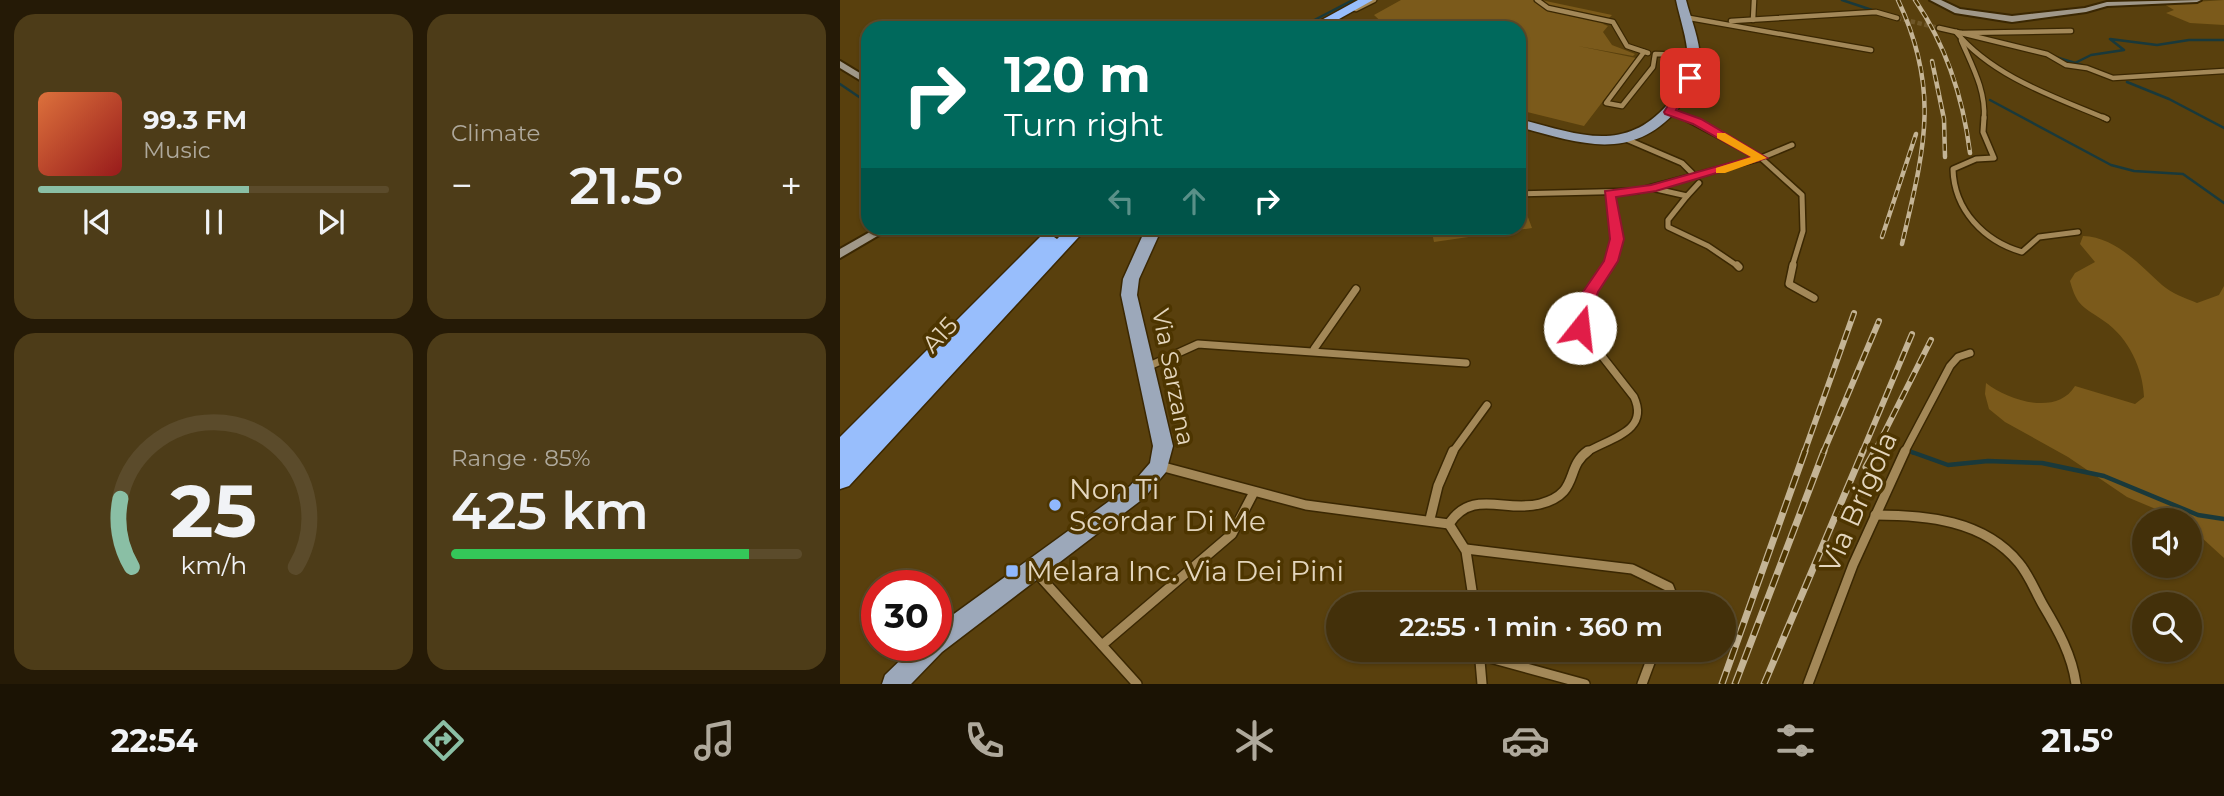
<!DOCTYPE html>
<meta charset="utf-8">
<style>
:root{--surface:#43300a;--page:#4d3c18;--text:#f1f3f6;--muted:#afa99c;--line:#5b4b2b;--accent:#8abfa5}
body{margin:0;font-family:Montserrat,sans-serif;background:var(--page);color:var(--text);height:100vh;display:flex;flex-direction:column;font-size:26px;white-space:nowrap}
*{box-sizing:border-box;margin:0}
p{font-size:23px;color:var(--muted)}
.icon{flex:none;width:38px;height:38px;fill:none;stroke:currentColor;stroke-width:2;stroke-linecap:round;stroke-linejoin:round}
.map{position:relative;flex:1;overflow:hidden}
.drawer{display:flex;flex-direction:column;gap:14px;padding:14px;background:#251a06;width:840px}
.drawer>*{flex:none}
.top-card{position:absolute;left:21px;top:21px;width:665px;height:214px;border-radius:21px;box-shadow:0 2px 5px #0004,0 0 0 2px var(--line);background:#00695c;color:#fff;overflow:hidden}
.tools{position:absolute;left:1292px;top:508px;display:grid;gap:14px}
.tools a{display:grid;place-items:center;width:70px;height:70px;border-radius:50%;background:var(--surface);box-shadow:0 2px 5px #0004,0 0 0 2px var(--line);font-size:35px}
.speed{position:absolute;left:21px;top:570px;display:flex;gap:14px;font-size:35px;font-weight:700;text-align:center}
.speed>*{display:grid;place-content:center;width:91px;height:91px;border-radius:50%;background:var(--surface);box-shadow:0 2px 5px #0004,0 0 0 2px var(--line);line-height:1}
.speed .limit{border:10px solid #d22;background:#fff;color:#111}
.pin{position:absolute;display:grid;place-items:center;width:60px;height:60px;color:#fff;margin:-30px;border-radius:14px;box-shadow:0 4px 10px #0006}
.me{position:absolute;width:77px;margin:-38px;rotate:16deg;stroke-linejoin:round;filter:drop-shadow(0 0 5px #0008)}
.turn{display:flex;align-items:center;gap:24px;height:147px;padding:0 28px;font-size:32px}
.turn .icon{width:91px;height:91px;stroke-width:2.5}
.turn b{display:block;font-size:49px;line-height:60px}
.lanes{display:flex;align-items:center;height:66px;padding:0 28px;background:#0003;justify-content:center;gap:35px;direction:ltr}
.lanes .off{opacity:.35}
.big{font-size:52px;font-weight:600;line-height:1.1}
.drawer .tile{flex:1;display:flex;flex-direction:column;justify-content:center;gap:10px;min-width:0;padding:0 24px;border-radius:21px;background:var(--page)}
.drawer .dial{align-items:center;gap:0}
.dial svg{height:182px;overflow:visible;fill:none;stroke:var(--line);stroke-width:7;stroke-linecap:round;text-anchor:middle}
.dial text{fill:var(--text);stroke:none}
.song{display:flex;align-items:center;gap:21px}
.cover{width:84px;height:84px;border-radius:10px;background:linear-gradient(135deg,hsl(20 70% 55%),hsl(0 70% 35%))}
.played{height:7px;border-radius:4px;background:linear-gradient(90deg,var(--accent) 60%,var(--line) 60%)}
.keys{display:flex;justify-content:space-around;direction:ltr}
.heat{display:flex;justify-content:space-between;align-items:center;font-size:38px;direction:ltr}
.charge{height:10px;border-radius:5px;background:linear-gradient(90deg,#34c759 85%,var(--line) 0)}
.drawer .tiles{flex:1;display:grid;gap:14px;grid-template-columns:repeat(2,1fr)}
.trip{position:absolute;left:486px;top:592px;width:410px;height:70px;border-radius:35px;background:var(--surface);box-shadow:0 2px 5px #0004,0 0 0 2px var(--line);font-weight:600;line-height:70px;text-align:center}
.dock{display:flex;height:112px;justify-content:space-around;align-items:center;background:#1b1304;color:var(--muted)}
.dock .icon{width:49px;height:49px}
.dock .selected{color:var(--accent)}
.dock b{font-size:32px;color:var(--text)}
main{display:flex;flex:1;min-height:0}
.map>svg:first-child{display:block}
.green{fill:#7b5a1b}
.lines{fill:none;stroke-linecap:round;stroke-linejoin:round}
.stream-far2{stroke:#19393b;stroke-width:2.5}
.stream-far1{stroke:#19393b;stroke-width:3.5}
.stream{stroke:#19393b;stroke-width:4.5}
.street-tunnel{stroke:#6e5627;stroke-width:4.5;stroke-dasharray:4.5 2.5;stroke-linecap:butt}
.street-far3-casing{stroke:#3a2702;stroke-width:7}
.street-far2-casing{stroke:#3a2702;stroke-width:8}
.street-far1-casing{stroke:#3a2702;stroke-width:10}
.street-casing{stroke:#3a2702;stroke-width:12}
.secondary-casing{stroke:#3a2702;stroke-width:4}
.primary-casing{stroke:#3a2702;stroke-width:3}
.highway-casing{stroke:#3a2702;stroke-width:3}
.street-far3{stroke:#a38858;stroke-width:4.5}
.street-far2{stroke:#a38858;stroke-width:5}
.street-far1{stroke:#a38858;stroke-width:7}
.street{stroke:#a38858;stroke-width:9}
.secondary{fill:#a09889;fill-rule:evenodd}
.primary{fill:#9ca8ba;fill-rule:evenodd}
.highway{fill:#98befc;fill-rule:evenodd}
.rail-far2-casing{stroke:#c4b495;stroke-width:4.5}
.rail-far1-casing{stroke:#c4b495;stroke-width:6}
.rail-casing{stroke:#c4b495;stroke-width:7}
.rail-far2{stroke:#4d3500;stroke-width:2.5;stroke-dasharray:7;stroke-linecap:butt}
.rail-far1{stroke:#4d3500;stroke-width:3.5;stroke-dasharray:10;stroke-linecap:butt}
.rail{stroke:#4d3500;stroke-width:4.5;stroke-dasharray:13;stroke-linecap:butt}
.route{fill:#e11d48;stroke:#92132f;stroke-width:2}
.slow{fill:#f59e0b}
.poi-dot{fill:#90b8fd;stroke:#4d3500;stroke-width:2.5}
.labels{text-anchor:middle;stroke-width:7;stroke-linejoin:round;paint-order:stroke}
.street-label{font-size:24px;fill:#e3d5bc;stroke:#4d3500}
.near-poi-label{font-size:28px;fill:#e3d5bc;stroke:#4d3500;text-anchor:start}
.near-street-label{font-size:28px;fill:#e3d5bc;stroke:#4d3500}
</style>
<main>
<section class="drawer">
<div class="tiles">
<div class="tile">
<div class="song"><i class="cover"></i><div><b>99.3 FM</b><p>Music</p></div></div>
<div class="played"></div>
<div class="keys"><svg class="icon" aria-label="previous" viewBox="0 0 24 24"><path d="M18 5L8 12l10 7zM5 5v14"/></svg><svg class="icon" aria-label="pause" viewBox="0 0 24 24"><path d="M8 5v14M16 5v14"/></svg><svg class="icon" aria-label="next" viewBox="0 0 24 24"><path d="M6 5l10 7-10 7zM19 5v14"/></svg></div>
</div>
<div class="tile"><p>Climate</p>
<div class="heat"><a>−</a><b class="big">21.5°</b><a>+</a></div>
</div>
<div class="tile dial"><svg viewBox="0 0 100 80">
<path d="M14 69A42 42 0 1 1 86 69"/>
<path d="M14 69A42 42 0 0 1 9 39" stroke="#8abfa5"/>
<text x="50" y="56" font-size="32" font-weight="700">25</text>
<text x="50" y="72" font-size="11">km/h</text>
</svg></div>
<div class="tile"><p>Range · 85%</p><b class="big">425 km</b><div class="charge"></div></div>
</div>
</section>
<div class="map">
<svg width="1384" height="684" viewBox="0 0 1384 684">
<rect width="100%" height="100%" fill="#59400d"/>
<g class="green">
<path d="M561,0H701L772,15L763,24L768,26L763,32L772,45L795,54L793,56L738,46L796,58L744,126L679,110V28H548L534,15Z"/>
<path d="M1384,0V25L1350,23L1326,13L1334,10L1324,4Z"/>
<path d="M679,201H682L692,228L594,242L591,228H679Z"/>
<path d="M1243,236C1275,237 1299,264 1322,285C1331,293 1345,298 1357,303L1379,295L1384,286V558L1349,526V520H1342L1287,497L1228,457L1165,422L1149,409L1145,394L1146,383C1169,401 1217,416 1235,386L1295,404L1304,397C1303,369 1289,338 1264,321C1244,307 1237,307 1230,281L1235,273L1255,262L1240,244Z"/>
</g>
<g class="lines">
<g class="stream-far2">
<path d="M1002,0L1032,10"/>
<path d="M459,28L513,0"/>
<path d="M1167,42L1245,66"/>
<path d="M1235,63L1251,55L1284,50L1270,39L1317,45L1349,40H1384"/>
<path d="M1287,82L1329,99L1384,128"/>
<path d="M0,84L28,103"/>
<path d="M1150,100L1271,165L1294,171L1343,174L1384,203"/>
</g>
<path class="stream-far1" d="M1069,451L1073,453"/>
<path class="stream" d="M1069,451L1108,465L1148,461L1202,463L1264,476L1358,515L1384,519"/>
<path class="street-tunnel" d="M1057,18L1099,28"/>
<defs>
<g id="street-far3">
<path d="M697,0L708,8L773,22L787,46L808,53"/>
<path d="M516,9L534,0"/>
<path d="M844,17L1031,50"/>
<path d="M913,20L914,0"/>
<path d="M891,21L1036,12L1057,18"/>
<path d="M1099,28L1121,33L1231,31"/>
<path d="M1116,32C1153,77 1215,97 1267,119"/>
<path d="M1121,33L1207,54L1226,65L1247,68L1273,78L1384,71"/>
<path d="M1121,40C1132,66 1146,90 1144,119"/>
<path d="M804,52L766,103L782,106L813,67L815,54L853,55"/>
<path d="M829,112L849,119"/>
</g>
<g id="street-far2">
<path d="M844,117L921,158L962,195L963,231L952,267"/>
<path d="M1144,117L1143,132L1154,158L1136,159L1113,169C1114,210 1144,241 1182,252L1199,237L1238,232"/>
<path d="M1263,117L1267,119"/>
<path d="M786,139L842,163L852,173"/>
<path d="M816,189L847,196L828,220V227L868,246L899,267"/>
<path d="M679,194L797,191L921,158L952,145"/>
<path d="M847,196L859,183"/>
<path d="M767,267L777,239L769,194"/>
</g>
<g id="street-far1">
<path d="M897,265L899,267"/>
<path d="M953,265L949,284L974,298"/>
<path d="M474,349L516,289"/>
<path d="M307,367L358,344L626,363"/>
<path d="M612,453L647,405"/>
<path d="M745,453C769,438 810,432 794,397L740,328L750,292L768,265"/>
<path d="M1064,453L1110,366L1118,357L1130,353"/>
</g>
<g id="street">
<path d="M320,466L466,505L609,524"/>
<path d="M1035,515C1086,515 1144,520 1179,563C1189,575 1195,591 1203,605C1218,630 1232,655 1236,684"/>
<path d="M590,519L598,486L613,451"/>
<path d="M626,549L792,569L829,587L833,598L831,604"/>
<path d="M194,570L297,684"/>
<path d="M634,604L626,551L609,524C632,488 665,513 700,504C741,493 724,468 748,451"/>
<path d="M262,645L392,534L414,492"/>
<path d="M639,649L642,684"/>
<path d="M639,655L745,684"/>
<path d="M802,684L815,649"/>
<path d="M968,684L1013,565L1065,451"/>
</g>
<g id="secondary">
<path d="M1090,0H1101L1120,9L1172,16L1245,8L1267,2L1361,0L1357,2L1267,6L1246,12L1172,22L1115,13Z"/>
<path d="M0,61L28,78V85L0,68Z"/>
<path d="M37,228H51L0,258V249Z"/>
</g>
<g id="primary">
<path d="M836,0H846C851,20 861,42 860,63C859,79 847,97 837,110C791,163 738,143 679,127V119C735,133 783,155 827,105C838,93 849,75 848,58C847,38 840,19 836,0Z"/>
<path d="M306,228H322L299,279L297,295L333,446L326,472L304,498L102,652L71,684H42L45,675L75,646H96V627L290,486L310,463L313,446L281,295L283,279Z"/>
</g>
<g id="highway">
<path d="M518,0H533L483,28H467Z"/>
<path d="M228,228H247L9,486L0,489V437L202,235L208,233L217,239Z"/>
</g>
</defs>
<use href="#street-far3" class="street-far3-casing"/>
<use href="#street-far2" class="street-far2-casing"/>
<use href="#street-far1" class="street-far1-casing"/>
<use href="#street" class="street-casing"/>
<use href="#secondary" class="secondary-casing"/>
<use href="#primary" class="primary-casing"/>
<use href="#highway" class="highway-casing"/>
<use href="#street-far3" class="street-far3"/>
<use href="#street-far2" class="street-far2"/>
<use href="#street-far1" class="street-far1"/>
<use href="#street" class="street"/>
<use href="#secondary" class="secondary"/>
<use href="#primary" class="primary"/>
<use href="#highway" class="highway"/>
<defs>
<g id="rail-far2">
<path d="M1058,0C1101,91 1084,150 1062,244"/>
<path d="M1075,0C1107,47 1123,97 1130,153"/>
<path d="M1092,61L1104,119L1105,157"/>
<path d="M1042,237L1076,134"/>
</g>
<g id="rail-far1">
<path d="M964,453L1014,313"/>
<path d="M983,453L1039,321"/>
<path d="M1022,453L1072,334"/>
<path d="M1034,453L1091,340"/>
</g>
<g id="rail">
<path d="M1026,467L1035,451"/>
<path d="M882,684L965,451"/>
<path d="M895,684L984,451"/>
<path d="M924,684L1023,451"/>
</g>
</defs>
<use href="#rail-far2" class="rail-far2-casing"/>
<use href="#rail-far1" class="rail-far1-casing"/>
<use href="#rail" class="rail-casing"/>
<use href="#rail-far2" class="rail-far2"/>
<use href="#rail-far1" class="rail-far1"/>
<use href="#rail" class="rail"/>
</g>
<path class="route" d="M846,76L855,78L836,110L861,119L927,158L816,191L776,197L784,239L778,261L758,292L745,332H734L732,328L743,292L764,261L770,239L765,191L811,185L911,157L853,124L825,114L824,112Z"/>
<path class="slow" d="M877,133H885L927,158L885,173H876V168L911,157L877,138Z"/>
<g class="poi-dot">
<circle cx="215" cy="505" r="7"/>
<rect x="165" y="564" width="14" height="14" rx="3.5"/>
</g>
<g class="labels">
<g class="street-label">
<text transform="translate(100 335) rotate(-47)" y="8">A15</text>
<text transform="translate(333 377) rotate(79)" y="8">Via Sarzana</text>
</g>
<g class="near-poi-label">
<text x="229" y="499">Non Ti<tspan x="229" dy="32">Scordar Di Me</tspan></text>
<text x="186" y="581">Melara Inc. Via Dei Pini</text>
</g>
<g class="near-street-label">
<text transform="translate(1018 502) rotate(-66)" y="10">Via Brigola</text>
</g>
</g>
</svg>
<div class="tools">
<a><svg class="icon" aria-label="sound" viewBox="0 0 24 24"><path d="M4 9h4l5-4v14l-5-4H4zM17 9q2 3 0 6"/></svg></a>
<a><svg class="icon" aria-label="search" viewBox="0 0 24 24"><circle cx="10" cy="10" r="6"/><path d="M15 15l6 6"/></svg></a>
</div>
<div class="speed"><div class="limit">30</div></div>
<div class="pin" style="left:850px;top:78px;background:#d93025"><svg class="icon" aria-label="arrive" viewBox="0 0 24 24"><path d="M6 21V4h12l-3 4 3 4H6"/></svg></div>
<svg class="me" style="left:740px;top:328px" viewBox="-20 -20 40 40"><circle r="19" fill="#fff"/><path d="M0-13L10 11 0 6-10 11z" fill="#e11d48"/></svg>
<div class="trip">22:55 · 1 min · 360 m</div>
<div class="top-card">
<div class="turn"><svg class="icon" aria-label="right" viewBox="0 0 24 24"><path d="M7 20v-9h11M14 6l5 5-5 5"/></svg><div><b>120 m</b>Turn right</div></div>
<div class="lanes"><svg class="icon off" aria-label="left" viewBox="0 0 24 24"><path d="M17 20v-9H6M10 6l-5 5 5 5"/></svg><svg class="icon off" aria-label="ahead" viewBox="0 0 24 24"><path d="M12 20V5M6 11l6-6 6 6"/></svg><svg class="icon" aria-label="right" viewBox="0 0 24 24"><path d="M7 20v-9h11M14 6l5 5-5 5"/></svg></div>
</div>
</div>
</main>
<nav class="dock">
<b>22:54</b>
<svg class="icon selected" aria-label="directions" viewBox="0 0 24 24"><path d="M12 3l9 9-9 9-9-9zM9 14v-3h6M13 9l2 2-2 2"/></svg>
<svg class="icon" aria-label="music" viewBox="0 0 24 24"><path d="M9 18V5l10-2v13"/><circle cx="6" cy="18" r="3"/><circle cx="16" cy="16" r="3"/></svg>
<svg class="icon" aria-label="phone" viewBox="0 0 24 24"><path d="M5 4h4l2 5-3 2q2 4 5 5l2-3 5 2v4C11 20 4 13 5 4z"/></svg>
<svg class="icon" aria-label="climate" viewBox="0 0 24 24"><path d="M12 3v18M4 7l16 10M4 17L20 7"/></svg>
<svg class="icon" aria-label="car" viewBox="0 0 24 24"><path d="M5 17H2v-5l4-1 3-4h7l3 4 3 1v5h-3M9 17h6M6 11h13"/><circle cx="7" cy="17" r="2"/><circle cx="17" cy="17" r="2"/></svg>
<svg class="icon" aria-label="filters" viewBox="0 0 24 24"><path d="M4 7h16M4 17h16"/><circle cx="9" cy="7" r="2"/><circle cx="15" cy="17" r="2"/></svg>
<b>21.5°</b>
</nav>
